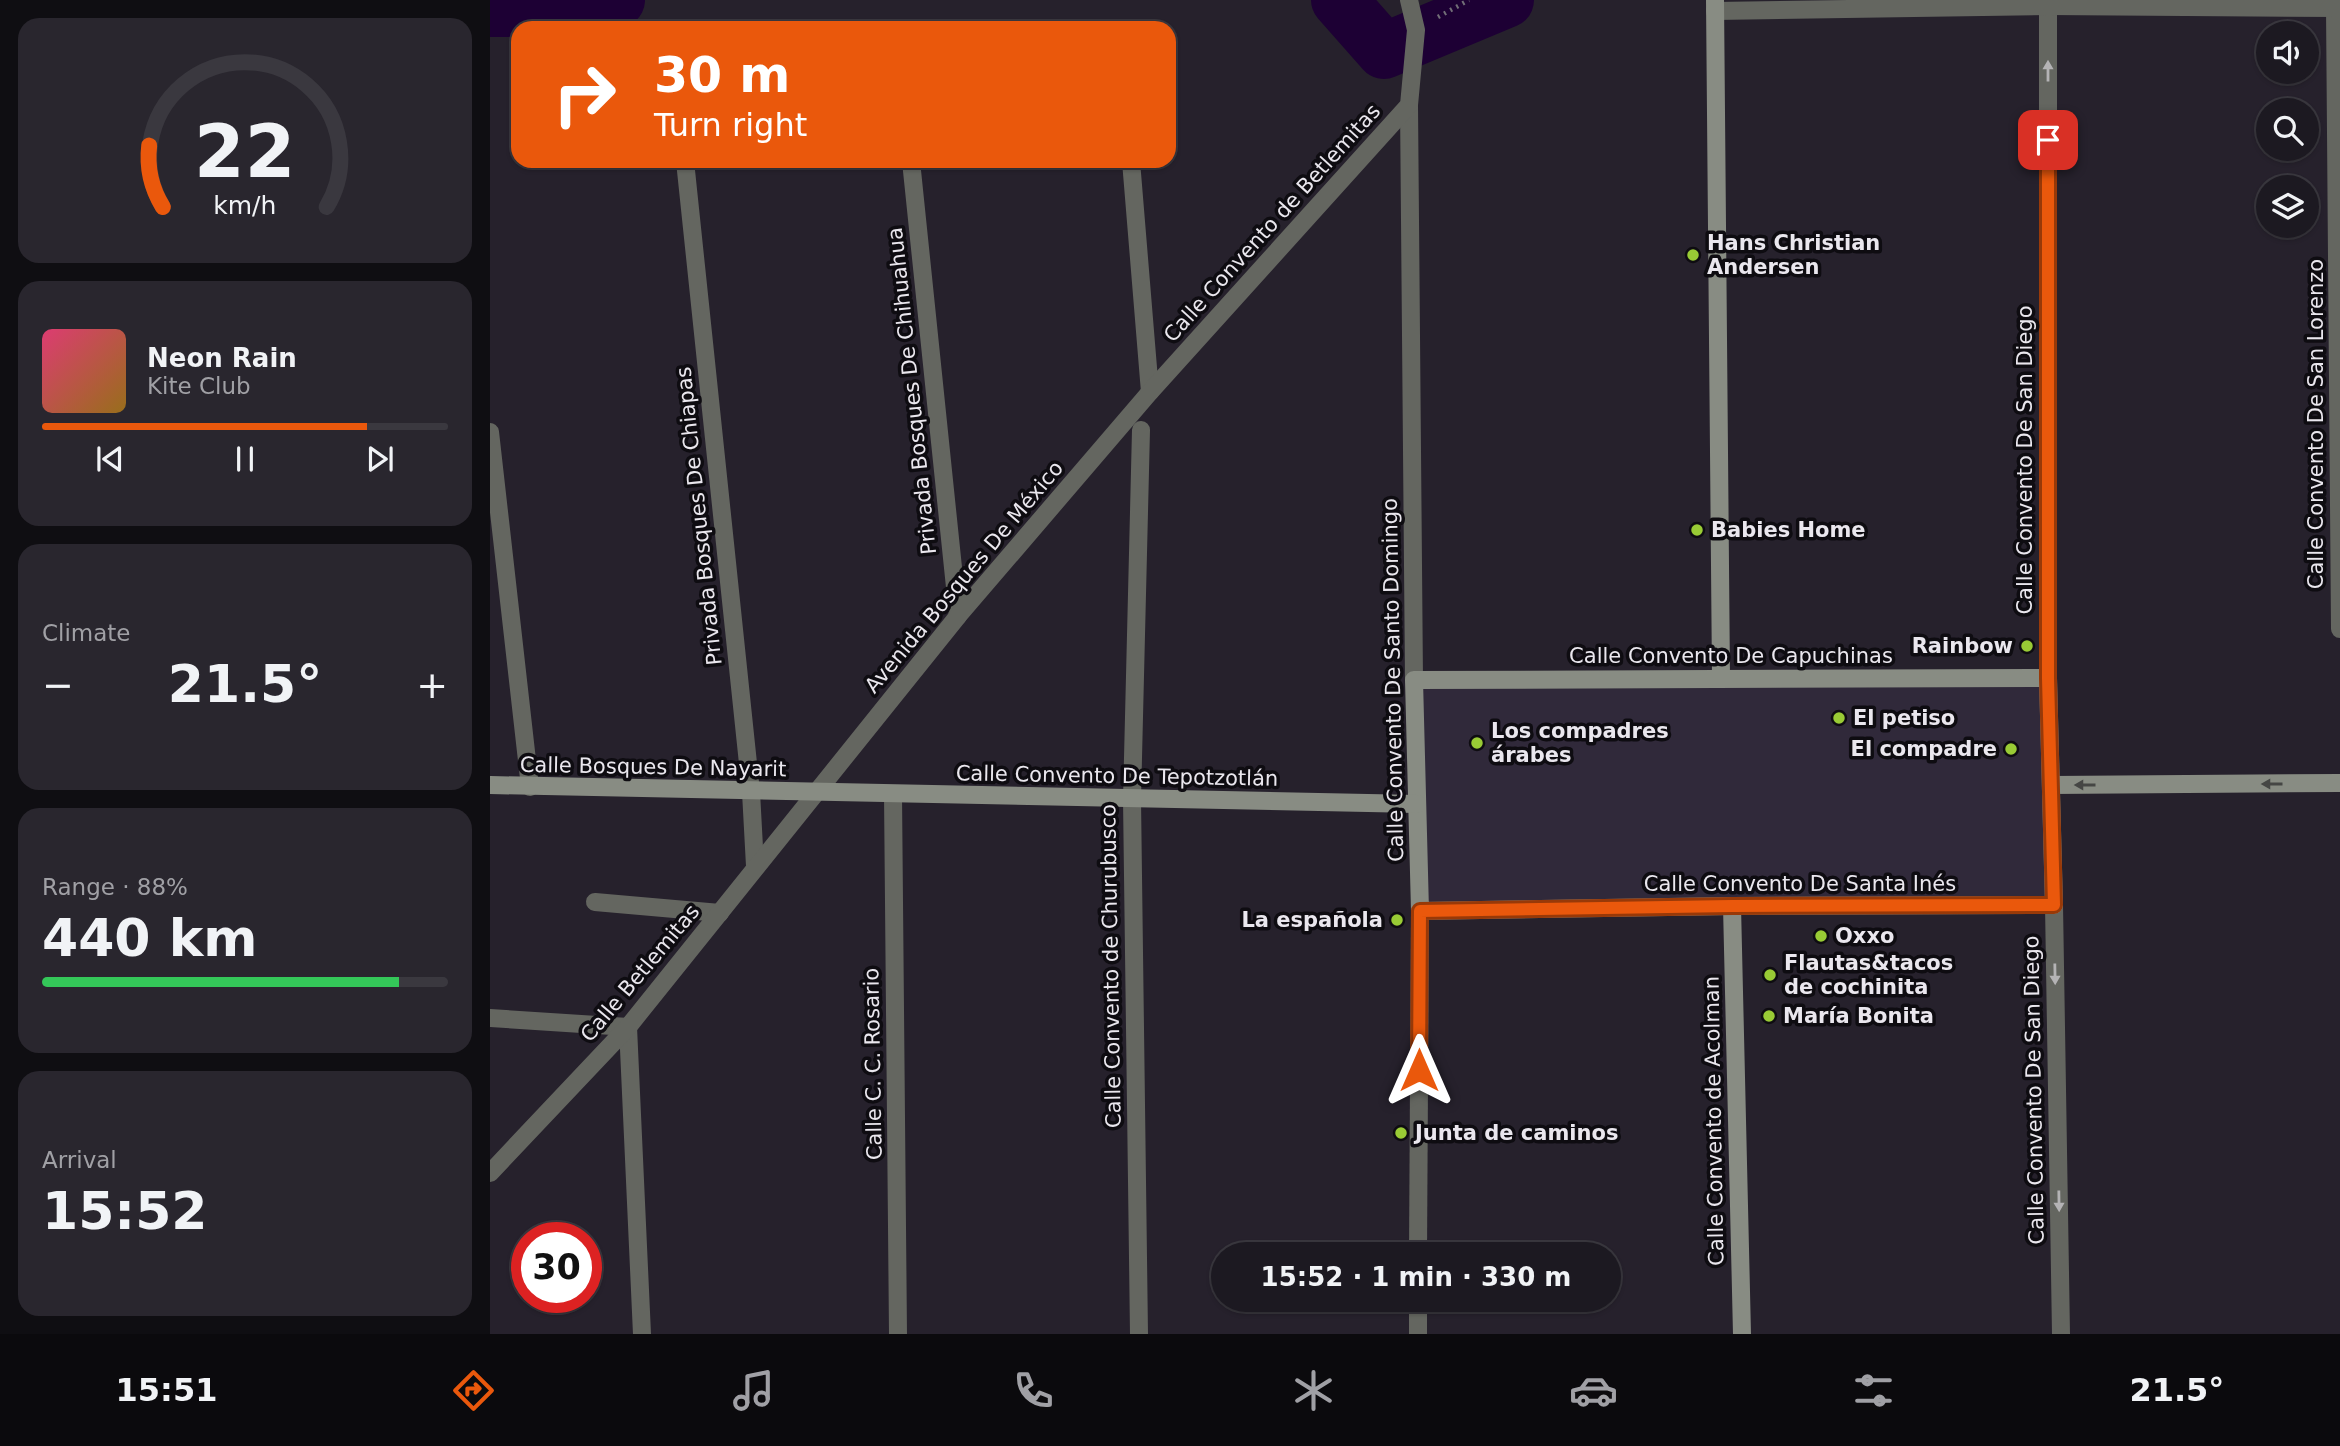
<!DOCTYPE html>
<meta charset="utf-8">
<style>
:root{--surface:#1c1921;--page:#29262e;--text:#f1f3f6;--muted:#a0a0a5;--line:#3a383f;--accent:#ea580c}
body{margin:0;font-family:"DejaVu Sans",sans-serif;background:var(--page);color:var(--text);height:100vh;display:flex;flex-direction:column;font-size:26px;white-space:nowrap}
*{box-sizing:border-box;margin:0}
p{font-size:23px;color:var(--muted)}
.icon{flex:none;width:38px;height:38px;fill:none;stroke:currentColor;stroke-width:2;stroke-linecap:round;stroke-linejoin:round}
.map{position:relative;flex:1;overflow:hidden}
.sheet{display:flex;flex-direction:column;gap:18px;padding:18px;background:#0f0e12;width:490px}
.sheet>*{flex:none}
.hud{position:absolute;left:21px;top:21px;width:665px;height:147px;border-radius:21px;box-shadow:0 2px 5px #0004,0 0 0 2px var(--line);background:#ea580c;color:#fff;overflow:hidden}
.tools{position:absolute;left:1766px;top:21px;display:grid;gap:14px}
.tools a{display:grid;place-items:center;width:63px;height:63px;border-radius:50%;background:var(--surface);box-shadow:0 2px 5px #0004,0 0 0 2px var(--line);font-size:35px}
.speed{position:absolute;left:21px;top:1222px;display:flex;gap:14px;font-size:35px;font-weight:700;text-align:center}
.speed>*{display:grid;place-content:center;width:91px;height:91px;border-radius:50%;background:var(--surface);box-shadow:0 2px 5px #0004,0 0 0 2px var(--line);line-height:1}
.speed .limit{border:10px solid #d22;background:#fff;color:#111}
.pin{position:absolute;display:grid;place-items:center;width:60px;height:60px;color:#fff;margin:-30px;border-radius:14px;box-shadow:0 4px 10px #0006}
.me{position:absolute;width:77px;margin:-38px;rotate:0deg;stroke-linejoin:round;filter:drop-shadow(0 0 5px #0008)}
.turn{display:flex;align-items:center;gap:24px;height:147px;padding:0 28px;font-size:32px}
.turn .icon{width:91px;height:91px;stroke-width:2.5}
.turn b{display:block;font-size:49px;line-height:60px}
.big{font-size:52px;font-weight:600;line-height:1.1}
.sheet .card{flex:1;display:flex;flex-direction:column;justify-content:center;gap:10px;min-width:0;padding:0 24px;border-radius:21px;background:var(--page)}
.sheet .dial{align-items:center;gap:0}
.dial svg{height:182px;overflow:visible;fill:none;stroke:var(--line);stroke-width:7;stroke-linecap:round;text-anchor:middle}
.dial text{fill:var(--text);stroke:none}
.song{display:flex;align-items:center;gap:21px}
.cover{width:84px;height:84px;border-radius:10px;background:linear-gradient(135deg,hsl(340 70% 55%),hsl(40 70% 35%))}
.played{height:7px;border-radius:4px;background:linear-gradient(90deg,var(--accent) 80%,var(--line) 80%)}
.keys{display:flex;justify-content:space-around;direction:ltr}
.heat{display:flex;justify-content:space-between;align-items:center;font-size:38px;direction:ltr}
.charge{height:10px;border-radius:5px;background:linear-gradient(90deg,#34c759 88%,var(--line) 0)}
.trip{position:absolute;left:721px;top:1242px;width:410px;height:70px;border-radius:35px;background:var(--surface);box-shadow:0 2px 5px #0004,0 0 0 2px var(--line);font-weight:600;line-height:70px;text-align:center}
.tab-bar{display:flex;height:112px;justify-content:space-around;align-items:center;background:#0b0a0d;color:var(--muted)}
.tab-bar .icon{width:49px;height:49px}
.tab-bar .selected{color:var(--accent)}
.tab-bar b{font-size:32px;color:var(--text)}
main{display:flex;flex:1;min-height:0}
.map>svg:first-child{display:block}
.built{fill:#30293a}
.lines{fill:none;stroke-linecap:round;stroke-linejoin:round}
.river{stroke:#1d0034;stroke-width:56}
.path{stroke:#726e77;stroke-width:4.5;stroke-dasharray:2 5;stroke-linecap:butt}
.street{stroke:#646660;stroke-width:18}
.secondary{stroke:#888c83;stroke-width:18}
.oneway{fill:#b4b3b5}
.oneway2{fill:#454644}
.route-casing{stroke:#983908;stroke-width:18}
.route{stroke:#ea580c;stroke-width:12}
.poi-dot{fill:#99cb35;stroke:#0e0c11;stroke-width:2.5}
.labels{text-anchor:middle;stroke-width:7;stroke-linejoin:round;paint-order:stroke}
.street-label{font-size:21px;fill:#eae7ee;stroke:#0e0c11}
.poi-label{font-size:21px;font-weight:bold;fill:#eae7ee;stroke:#0e0c11;text-anchor:start}
</style>
<main>
<section class="sheet">
<div class="card dial"><svg viewBox="0 0 100 80">
<path d="M14 69A42 42 0 1 1 86 69"/>
<path d="M14 69A42 42 0 0 1 8 42" stroke="#ea580c"/>
<text x="50" y="56" font-size="32" font-weight="700">22</text>
<text x="50" y="72" font-size="11">km/h</text>
</svg></div>
<div class="card">
<div class="song"><i class="cover"></i><div><b>Neon Rain</b><p>Kite Club</p></div></div>
<div class="played"></div>
<div class="keys"><svg class="icon" aria-label="previous" viewBox="0 0 24 24"><path d="M18 5L8 12l10 7zM5 5v14"/></svg><svg class="icon" aria-label="pause" viewBox="0 0 24 24"><path d="M8 5v14M16 5v14"/></svg><svg class="icon" aria-label="next" viewBox="0 0 24 24"><path d="M6 5l10 7-10 7zM19 5v14"/></svg></div>
</div>
<div class="card"><p>Climate</p>
<div class="heat"><a>−</a><b class="big">21.5°</b><a>+</a></div>
</div>
<div class="card"><p>Range · 88%</p><b class="big">440 km</b><div class="charge"></div></div>
<div class="card"><p>Arrival</p><b class="big">15:52</b></div>
</section>
<div class="map">
<svg width="1850" height="1334" viewBox="0 0 1850 1334">
<rect width="100%" height="100%" fill="#26212c"/>
<path class="built" d="M1558,678L1564,905L930,911L924,680Z"/>
<g class="lines">
<g class="river">
<path d="M849,0L894,51L1016,0"/>
<path d="M0,9H101L127,0"/>
</g>
<path class="path" d="M948,17L979,0"/>
<g class="street">
<path d="M1558,6V678"/>
<path d="M1845,8L1850,629"/>
<path d="M1225,11L1558,6L1850,8"/>
<path d="M919,105L924,680"/>
<path d="M195,161L261,792L265,866"/>
<path d="M421,161L468,616"/>
<path d="M641,161L660,392"/>
<path d="M0,432L40,787"/>
<path d="M403,794L408,1334"/>
<path d="M105,902L230,913"/>
<path d="M1564,905L1571,1334"/>
<path d="M0,1018L138,1027L152,1334"/>
<path d="M0,1173L138,1027L468,616L660,392L919,105L926,30L919,0"/>
<path d="M928,1255L930,911"/>
<path d="M649,1334L642,799L651,430"/>
<path d="M928,1334V1300"/>
</g>
<g class="secondary">
<path d="M1225,0L1231,678"/>
<path d="M1558,678L1564,905L1242,906L930,911L924,680Z"/>
<path d="M0,785L927,804"/>
<path d="M1561,785L1850,783"/>
<path d="M1242,906L1252,1334"/>
</g>
</g>
<defs><path id="oneway-solid" d="M-6-.8H1V-3.2L6.5 0L1 3.2V.8H-6Z" transform="scale(1.75)"/></defs>
<g class="oneway">
<use href="#oneway-solid" transform="translate(1558 71) rotate(-90)"/>
<use href="#oneway-solid" transform="translate(1565 974) rotate(89)"/>
<use href="#oneway-solid" transform="translate(1569 1201) rotate(89)"/>
</g>
<g class="oneway2">
<use href="#oneway-solid" transform="translate(1782 784) rotate(180)"/>
<use href="#oneway-solid" transform="translate(1595 785) rotate(180)"/>
</g>
<g class="lines">
<defs>
<path id="route" d="M929,1070L930,911L1242,906L1564,905L1558,678V140"/>
</defs>
<use href="#route" class="route-casing"/>
<use href="#route" class="route"/>
</g>
<g class="poi-dot">
<circle cx="1203" cy="255" r="7"/>
<circle cx="1207" cy="530" r="7"/>
<circle cx="1537" cy="646" r="7"/>
<circle cx="1349" cy="718" r="7"/>
<circle cx="987" cy="743" r="7"/>
<circle cx="1521" cy="749" r="7"/>
<circle cx="907" cy="920" r="7"/>
<circle cx="1331" cy="936" r="7"/>
<circle cx="1280" cy="975" r="7"/>
<circle cx="1279" cy="1016" r="7"/>
<circle cx="911" cy="1133" r="7"/>
</g>
<g class="labels">
<g class="street-label">
<text transform="translate(782 223) rotate(-48)" y="7">Calle Convento de Betlemitas</text>
<text transform="translate(422 391) rotate(-96)" y="7">Privada Bosques De Chihuahua</text>
<text transform="translate(1826 424) rotate(-90)" y="7">Calle Convento De San Lorenzo</text>
<text transform="translate(1535 460) rotate(-90)" y="7">Calle Convento De San Diego</text>
<text transform="translate(209 516) rotate(-96)" y="7">Privada Bosques De Chiapas</text>
<text transform="translate(474 577) rotate(-50)" y="7">Avenida Bosques De México</text>
<text x="1241" y="663">Calle Convento De Capuchinas</text>
<text transform="translate(903 680) rotate(-91)" y="7">Calle Convento De Santo Domingo</text>
<text transform="translate(163 767) rotate(1)" y="7">Calle Bosques De Nayarit</text>
<text transform="translate(627 776) rotate(1)" y="7">Calle Convento De Tepotzotlán</text>
<text x="1310" y="891">Calle Convento De Santa Inés</text>
<text transform="translate(621 966) rotate(-91)" y="7">Calle Convento de Churubusco</text>
<text transform="translate(150 973) rotate(-50)" y="7">Calle Betlemitas</text>
<text transform="translate(383 1064) rotate(-91)" y="7">Calle C. C. Rosario</text>
<text transform="translate(1544 1090) rotate(-91)" y="7">Calle Convento De San Diego</text>
<text transform="translate(1224 1121) rotate(-91)" y="7">Calle Convento de Acolman</text>
</g>
<g class="poi-label">
<text x="1217" y="250">Hans Christian<tspan x="1217" dy="24">Andersen</tspan></text>
<text x="1221" y="537">Babies Home</text>
<text x="1523" y="653" text-anchor="end">Rainbow</text>
<text x="1363" y="725">El petiso</text>
<text x="1001" y="738">Los compadres<tspan x="1001" dy="24">árabes</tspan></text>
<text x="1507" y="756" text-anchor="end">El compadre</text>
<text x="893" y="927" text-anchor="end">La española</text>
<text x="1345" y="943">Oxxo</text>
<text x="1294" y="970">Flautas&amp;tacos<tspan x="1294" dy="24">de cochinita</tspan></text>
<text x="1293" y="1023">María Bonita</text>
<text x="925" y="1140">Junta de caminos</text>
</g>
</g>
</svg>
<div class="tools">
<a><svg class="icon" aria-label="sound" viewBox="0 0 24 24"><path d="M4 9h4l5-4v14l-5-4H4zM17 9q2 3 0 6"/></svg></a>
<a><svg class="icon" aria-label="search" viewBox="0 0 24 24"><circle cx="10" cy="10" r="6"/><path d="M15 15l6 6"/></svg></a>
<a><svg class="icon" aria-label="layers" viewBox="0 0 24 24"><path d="M12 4l9 5-9 5-9-5zM3 14l9 5 9-5"/></svg></a>
</div>
<div class="speed"><div class="limit">30</div></div>
<div class="pin" style="left:1558px;top:140px;background:#d93025"><svg class="icon" aria-label="arrive" viewBox="0 0 24 24"><path d="M6 21V4h12l-3 4 3 4H6"/></svg></div>
<svg class="me" style="left:929px;top:1070px" viewBox="-20 -20 40 40"><path d="M0-17L14 15 0 8-14 15z" fill="#ea580c" stroke="#fff" stroke-width="4"/></svg>
<div class="trip">15:52 · 1 min · 330 m</div>
<div class="hud">
<div class="turn"><svg class="icon" aria-label="right" viewBox="0 0 24 24"><path d="M7 20v-9h11M14 6l5 5-5 5"/></svg><div><b>30 m</b>Turn right</div></div>
</div>
</div>
</main>
<nav class="tab-bar">
<b>15:51</b>
<svg class="icon selected" aria-label="directions" viewBox="0 0 24 24"><path d="M12 3l9 9-9 9-9-9zM9 14v-3h6M13 9l2 2-2 2"/></svg>
<svg class="icon" aria-label="music" viewBox="0 0 24 24"><path d="M9 18V5l10-2v13"/><circle cx="6" cy="18" r="3"/><circle cx="16" cy="16" r="3"/></svg>
<svg class="icon" aria-label="phone" viewBox="0 0 24 24"><path d="M5 4h4l2 5-3 2q2 4 5 5l2-3 5 2v4C11 20 4 13 5 4z"/></svg>
<svg class="icon" aria-label="climate" viewBox="0 0 24 24"><path d="M12 3v18M4 7l16 10M4 17L20 7"/></svg>
<svg class="icon" aria-label="car" viewBox="0 0 24 24"><path d="M5 17H2v-5l4-1 3-4h7l3 4 3 1v5h-3M9 17h6M6 11h13"/><circle cx="7" cy="17" r="2"/><circle cx="17" cy="17" r="2"/></svg>
<svg class="icon" aria-label="filters" viewBox="0 0 24 24"><path d="M4 7h16M4 17h16"/><circle cx="9" cy="7" r="2"/><circle cx="15" cy="17" r="2"/></svg>
<b>21.5°</b>
</nav>
